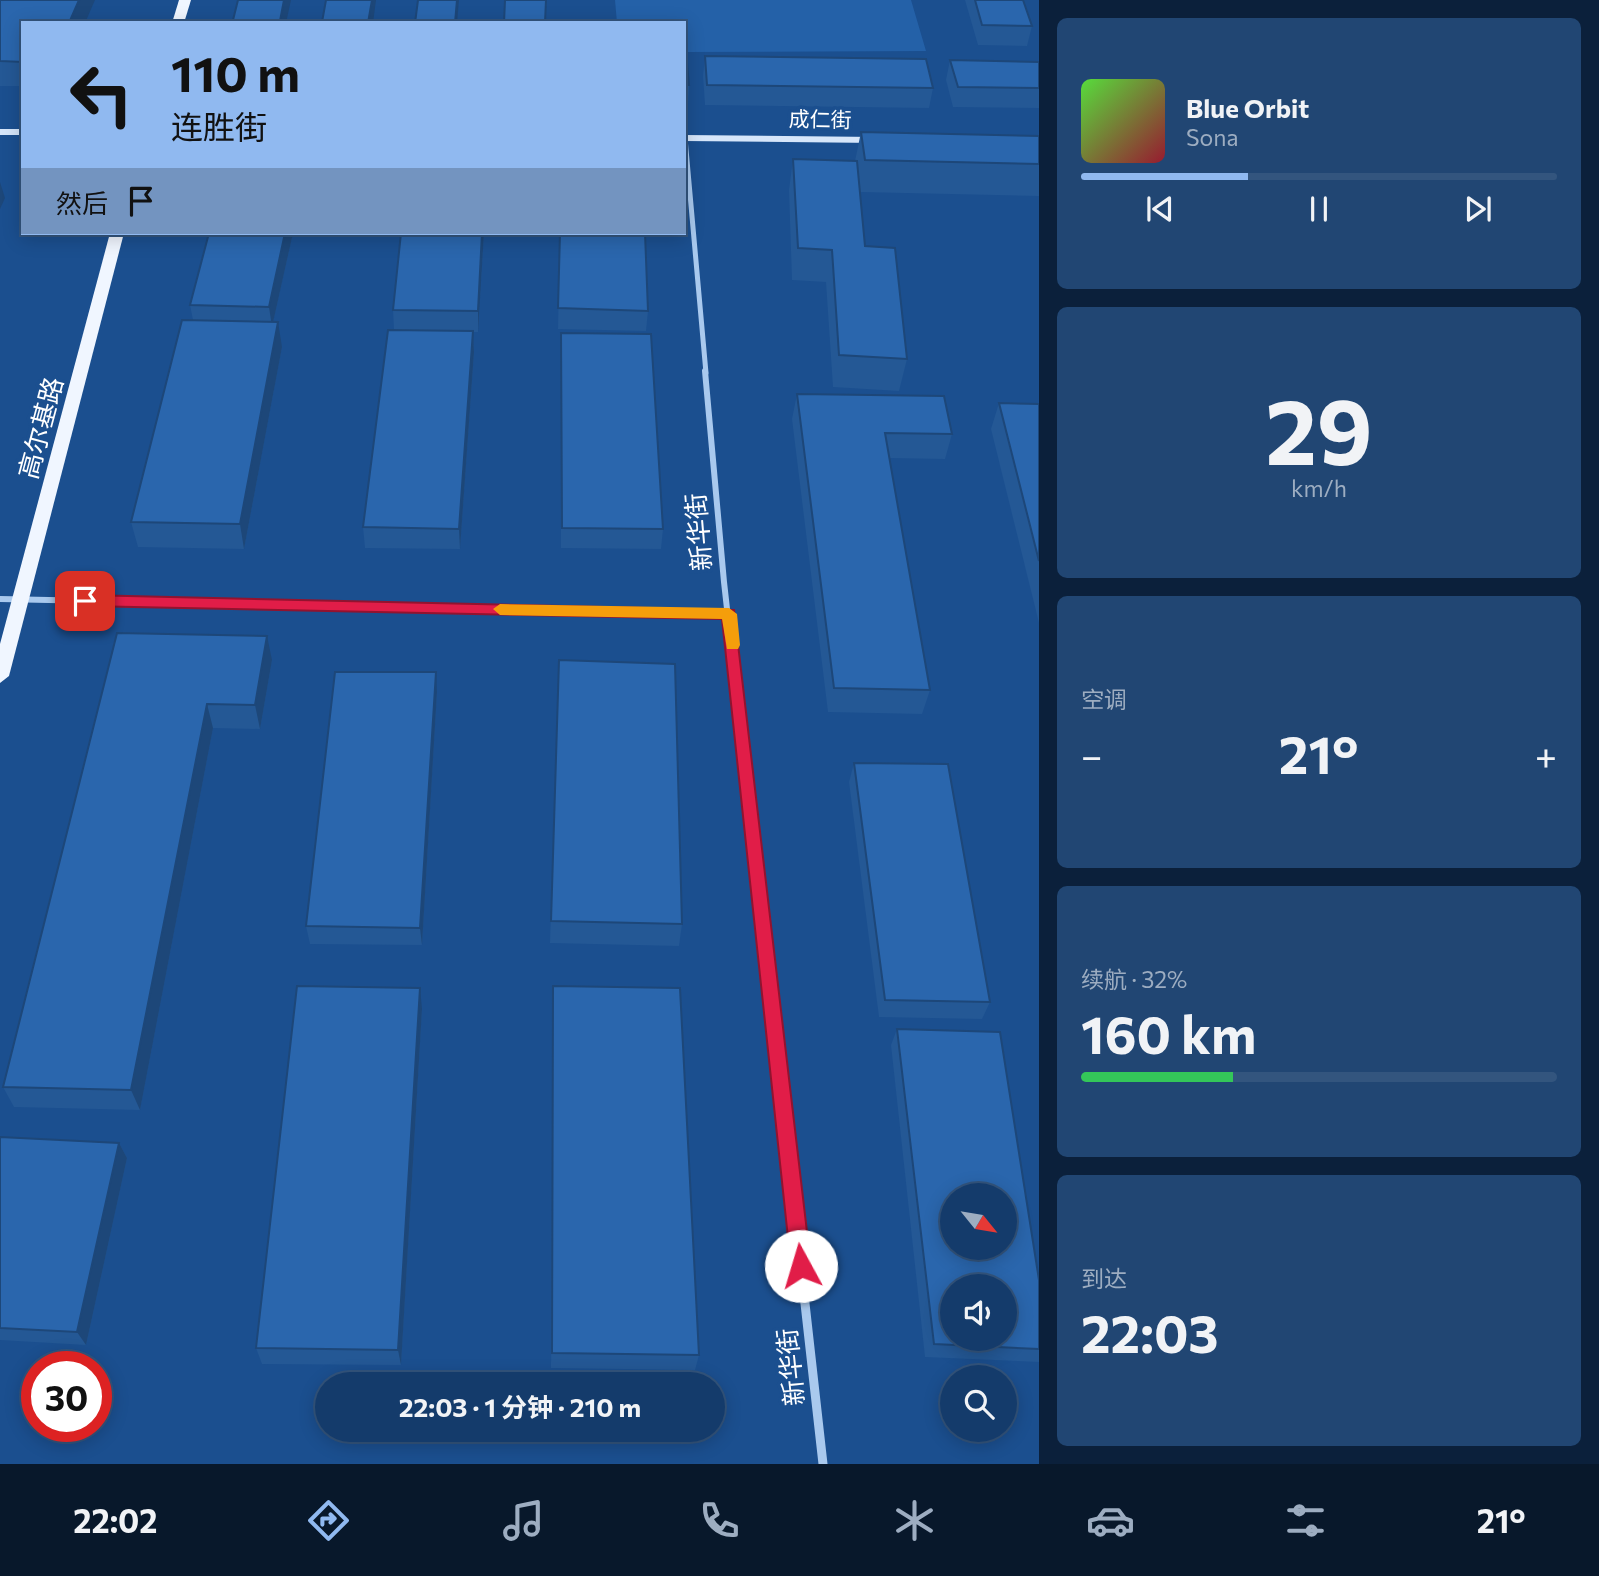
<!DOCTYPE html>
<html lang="zh">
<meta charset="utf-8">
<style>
:root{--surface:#143b6b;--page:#214673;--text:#f1f3f6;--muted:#9dadc1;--line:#33557e;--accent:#90b9f0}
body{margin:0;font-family:Commissioner,"Noto Sans SC",sans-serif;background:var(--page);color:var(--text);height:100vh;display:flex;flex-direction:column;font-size:26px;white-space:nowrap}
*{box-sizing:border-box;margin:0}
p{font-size:23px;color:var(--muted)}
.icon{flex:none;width:38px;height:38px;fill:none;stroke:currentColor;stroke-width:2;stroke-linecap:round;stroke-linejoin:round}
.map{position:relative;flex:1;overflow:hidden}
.panel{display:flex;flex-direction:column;gap:18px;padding:18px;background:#0b203b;width:560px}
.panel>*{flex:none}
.guide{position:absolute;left:21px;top:21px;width:665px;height:214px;border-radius:0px;box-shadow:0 4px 18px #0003,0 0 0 2px var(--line);background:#90b9f0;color:#111;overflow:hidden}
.needle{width:46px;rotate:120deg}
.tools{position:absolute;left:940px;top:1183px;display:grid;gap:14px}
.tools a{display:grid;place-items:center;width:77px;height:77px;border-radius:50%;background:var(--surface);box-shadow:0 4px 18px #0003,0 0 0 2px var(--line);font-size:35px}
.speed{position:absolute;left:21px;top:1351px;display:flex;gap:14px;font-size:35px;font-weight:700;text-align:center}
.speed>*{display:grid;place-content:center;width:91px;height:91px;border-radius:50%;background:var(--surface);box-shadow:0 4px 18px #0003,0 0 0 2px var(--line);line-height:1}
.speed .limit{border:10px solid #d22;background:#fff;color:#111}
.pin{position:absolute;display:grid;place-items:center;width:60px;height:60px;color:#fff;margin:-30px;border-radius:14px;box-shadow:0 4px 10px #0006}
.me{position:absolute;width:77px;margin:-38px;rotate:354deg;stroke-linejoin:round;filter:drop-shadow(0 0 5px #0008)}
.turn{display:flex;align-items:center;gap:24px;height:147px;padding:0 35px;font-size:32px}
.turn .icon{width:91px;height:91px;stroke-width:2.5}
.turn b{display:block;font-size:49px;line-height:60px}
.then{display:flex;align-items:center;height:66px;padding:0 35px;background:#0003;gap:14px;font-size:26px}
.big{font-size:52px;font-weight:700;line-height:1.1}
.panel .tile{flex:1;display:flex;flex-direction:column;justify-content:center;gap:10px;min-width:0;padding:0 24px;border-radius:10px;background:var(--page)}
.panel .dial{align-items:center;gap:0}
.dial b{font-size:91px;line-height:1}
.song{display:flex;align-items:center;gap:21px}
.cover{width:84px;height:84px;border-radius:10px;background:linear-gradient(135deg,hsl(110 70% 55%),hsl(350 70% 35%))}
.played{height:7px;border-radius:4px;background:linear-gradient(90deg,var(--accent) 35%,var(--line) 35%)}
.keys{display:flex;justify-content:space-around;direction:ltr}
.heat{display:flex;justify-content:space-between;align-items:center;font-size:38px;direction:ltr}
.charge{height:10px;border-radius:5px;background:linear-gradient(90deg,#34c759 32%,var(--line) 0)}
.trip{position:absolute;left:315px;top:1372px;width:410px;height:70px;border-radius:35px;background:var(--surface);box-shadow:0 4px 18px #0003,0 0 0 2px var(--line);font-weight:700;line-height:70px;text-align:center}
.tabs{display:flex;height:112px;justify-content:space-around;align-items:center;background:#08182b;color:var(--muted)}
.tabs .icon{width:49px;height:49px}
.tabs .selected{color:var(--accent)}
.tabs b{font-size:32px;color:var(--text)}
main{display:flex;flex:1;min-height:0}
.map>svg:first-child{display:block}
.green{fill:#2461a8}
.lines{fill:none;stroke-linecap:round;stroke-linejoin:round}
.street-far2{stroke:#a9c9ee;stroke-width:5}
.street-far1{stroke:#a9c9ee;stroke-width:6}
.street{stroke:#a9c9ee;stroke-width:9}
.secondary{fill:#d6e6fa;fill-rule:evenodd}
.primary{fill:#f0f6ff;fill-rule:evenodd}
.wall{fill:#245895}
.shaded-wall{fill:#1d4779}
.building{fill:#2a66ad;stroke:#1d4779;stroke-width:2;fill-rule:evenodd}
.route{fill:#e11d48;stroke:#92132f;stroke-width:2}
.slow{fill:#f59e0b}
.labels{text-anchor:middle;stroke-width:7;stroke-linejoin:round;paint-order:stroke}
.far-street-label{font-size:21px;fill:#fff;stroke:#1b4f8f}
.street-label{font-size:26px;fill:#fff;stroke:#1b4f8f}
</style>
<main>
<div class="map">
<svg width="1039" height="1464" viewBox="0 0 1039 1464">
<rect width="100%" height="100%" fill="#1b4f8f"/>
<path class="green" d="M615,0H911L926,51L684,52V23H617Z"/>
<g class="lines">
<path class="street-far2" d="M685,138L706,373"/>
<g class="street-far1">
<path d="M705,371L724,582L754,850"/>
<path d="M0,599L729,614"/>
</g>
<path class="street" d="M754,849L823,1464"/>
<g class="secondary">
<rect x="0" y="129" width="23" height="6"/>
<path d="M684,135L877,137L882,140L877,143L684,141Z"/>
</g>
<g class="primary">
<path d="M179,0H191L184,23H172Z"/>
<path d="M110,233H124L9,676L0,683V644Z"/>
</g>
</g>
<g class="wall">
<path d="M0,0L23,23V86H0Z"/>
<path d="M238,0L286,23H234Z"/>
<path d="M965,0H1023L1032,26L1027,46L978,45Z"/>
<path d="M684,53L689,85L688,105H684Z"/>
<path d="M705,56L933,88L929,108L705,105L703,76Z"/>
<path d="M950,60L1039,62V108L953,107L946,80Z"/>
<path d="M861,132L1039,136V196L860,192L865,246L907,359L899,391L833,387L826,282L792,280L789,190L793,159L855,161Z"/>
<path d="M209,233H293L273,322L282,347L244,549L138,547L131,522L193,320L190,305Z"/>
<path d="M484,233L478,332H473L474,352L460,549L365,548L363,527L394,330L393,310Z"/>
<path d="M560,233L648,311L646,331L558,329Z"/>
<path d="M561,333L663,529L661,549L561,548Z"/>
<path d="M797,394L952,434L945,459L889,458L930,690L922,714L828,712L792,419Z"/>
<path d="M999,403L1039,404V623L991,429Z"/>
<path d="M117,633L272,660L260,729L213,728L140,1110L14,1107L3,1087Z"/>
<path d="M559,660L682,924L679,946L550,943Z"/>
<path d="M437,692L422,945L310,944L306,926Z"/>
<path d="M854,763L990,1002L982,1019L879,1017L849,782Z"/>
<path d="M553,986L699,1355L695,1370L551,1368Z"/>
<path d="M422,1009L401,1365L262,1364L256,1348Z"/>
<path d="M897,1029L1039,1280V1362L925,1357L891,1045Z"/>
<path d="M0,1137L119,1143L127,1158L86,1345L0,1340Z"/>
</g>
<g class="shaded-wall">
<path d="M79,0H95L85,23H69Z"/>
<path d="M284,0H291L286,23H280Z"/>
<path d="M372,0H376L373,23H368Z"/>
<path d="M457,0H459L457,23H455Z"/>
<path d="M0,182L5,198L0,209Z"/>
<path d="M285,233H293L272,327L269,307Z"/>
<path d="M482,233H484L478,332V311Z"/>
<path d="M278,322L282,347L244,549L240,524Z"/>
<path d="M473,331L474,352L460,549L459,529Z"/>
<path d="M267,636L272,660L260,729L255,705Z"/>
<path d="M436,672L437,692L422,945L420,928Z"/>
<path d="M207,704L213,728L140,1110L131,1090Z"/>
<path d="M420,988L422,1009L401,1365L398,1350Z"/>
<path d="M119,1143L127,1158L86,1345L77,1332Z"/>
</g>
<g class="building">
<path d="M0,0H79L69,23H23V62L0,61Z"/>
<path d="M238,0H284L280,21L233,20Z"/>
<path d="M326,0H372L368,23L322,22Z"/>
<path d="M418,0H457L455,23H415Z"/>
<path d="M505,0H546L545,23H504Z"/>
<path d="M975,0H1023L1032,26L982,25Z"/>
<path d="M684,53H686L689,85H684Z"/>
<path d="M705,56L926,59L933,88L707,85Z"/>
<path d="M950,60L1039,62V88L958,87Z"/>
<path d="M861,132L1039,136V164L865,160Z"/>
<path d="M793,159L857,161L865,246L895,248L907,359L839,355L832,250L798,248Z"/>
<path d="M209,233H285L269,307L190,305Z"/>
<path d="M401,233H482L478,311L393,310Z"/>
<path d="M560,233H645L648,311L558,308Z"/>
<path d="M182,320L278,322L240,524L131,522Z"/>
<path d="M388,330L473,331L459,529L363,527Z"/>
<path d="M561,333L651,334L663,529L562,528Z"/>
<path d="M797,394L944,396L952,434L885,433L930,690L834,688Z"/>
<path d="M999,403L1039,404V561Z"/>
<path d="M117,633L267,636L255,705L207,704L131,1090L3,1087Z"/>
<path d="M559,660L675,664L682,924L551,921Z"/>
<path d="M335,672H436L420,928L306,926Z"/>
<path d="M854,763L948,764L990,1002L885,1000Z"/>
<path d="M297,986L420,988L398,1350L256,1348Z"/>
<path d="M553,986L680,988L699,1355L552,1353Z"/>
<path d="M897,1029L1000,1032L1039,1280V1349L934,1344ZM952,1195H1004V1248H952ZM952,1286H1004V1339H952Z"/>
<path d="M0,1137L119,1143L77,1332L0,1328Z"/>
</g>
<path class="route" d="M85,595L734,610L811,1266L808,1274L801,1276L794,1274L791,1266L722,619L85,606L77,601Z"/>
<path class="slow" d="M500,604L729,608L737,614L740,645L738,649H727L722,619L500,615L493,609Z"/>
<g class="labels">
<g class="far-street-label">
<text transform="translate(820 120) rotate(1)" y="7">成仁街</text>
</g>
<g class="street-label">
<text transform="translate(41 428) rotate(-75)" y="9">高尔基路</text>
<text transform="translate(699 532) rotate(-95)" y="9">新华街</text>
<text transform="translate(791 1367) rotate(-96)" y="9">新华街</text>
</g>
</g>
</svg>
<div class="tools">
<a><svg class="needle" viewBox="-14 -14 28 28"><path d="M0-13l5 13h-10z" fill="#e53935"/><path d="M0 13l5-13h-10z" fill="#9dadc1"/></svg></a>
<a><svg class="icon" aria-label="sound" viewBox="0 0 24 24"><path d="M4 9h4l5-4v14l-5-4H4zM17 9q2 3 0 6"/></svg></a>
<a><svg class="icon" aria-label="search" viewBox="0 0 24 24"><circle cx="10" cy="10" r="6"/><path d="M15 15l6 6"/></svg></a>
</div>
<div class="speed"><div class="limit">30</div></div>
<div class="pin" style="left:85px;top:601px;background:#d93025"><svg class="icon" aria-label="arrive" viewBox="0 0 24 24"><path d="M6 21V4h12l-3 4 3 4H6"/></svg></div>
<svg class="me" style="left:801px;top:1266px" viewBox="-20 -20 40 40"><circle r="19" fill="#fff"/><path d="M0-13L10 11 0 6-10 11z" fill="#e11d48"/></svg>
<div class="trip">22:03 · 1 分钟 · 210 m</div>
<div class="guide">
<div class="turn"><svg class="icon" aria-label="left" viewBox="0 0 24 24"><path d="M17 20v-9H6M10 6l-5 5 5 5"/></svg><div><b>110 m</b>连胜街</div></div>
<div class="then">然后<svg class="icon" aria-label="arrive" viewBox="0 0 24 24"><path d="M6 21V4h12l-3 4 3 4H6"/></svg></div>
</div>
</div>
<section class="panel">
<div class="tile">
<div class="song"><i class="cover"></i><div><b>Blue Orbit</b><p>Sona</p></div></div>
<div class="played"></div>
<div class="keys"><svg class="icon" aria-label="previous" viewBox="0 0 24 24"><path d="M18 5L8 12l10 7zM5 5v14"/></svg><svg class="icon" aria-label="pause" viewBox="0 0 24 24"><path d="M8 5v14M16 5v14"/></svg><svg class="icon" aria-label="next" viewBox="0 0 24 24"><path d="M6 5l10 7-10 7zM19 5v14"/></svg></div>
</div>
<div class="tile dial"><b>29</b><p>km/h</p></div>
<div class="tile"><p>空调</p>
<div class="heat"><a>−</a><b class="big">21°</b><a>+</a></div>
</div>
<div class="tile"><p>续航 · 32%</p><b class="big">160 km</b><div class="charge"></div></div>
<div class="tile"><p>到达</p><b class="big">22:03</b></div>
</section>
</main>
<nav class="tabs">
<b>22:02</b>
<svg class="icon selected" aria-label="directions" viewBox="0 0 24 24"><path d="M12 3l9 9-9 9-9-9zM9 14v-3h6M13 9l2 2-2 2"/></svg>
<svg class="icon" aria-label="music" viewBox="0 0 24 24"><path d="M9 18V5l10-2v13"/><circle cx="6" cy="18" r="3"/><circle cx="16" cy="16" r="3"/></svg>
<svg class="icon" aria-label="phone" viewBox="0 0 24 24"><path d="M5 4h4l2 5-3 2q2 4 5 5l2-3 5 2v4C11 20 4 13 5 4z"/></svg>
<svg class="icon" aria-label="climate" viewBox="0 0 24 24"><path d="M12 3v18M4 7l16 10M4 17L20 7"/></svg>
<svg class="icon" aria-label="car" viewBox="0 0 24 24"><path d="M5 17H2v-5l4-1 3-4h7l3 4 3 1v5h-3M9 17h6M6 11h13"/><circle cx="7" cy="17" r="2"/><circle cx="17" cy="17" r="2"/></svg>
<svg class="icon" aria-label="filters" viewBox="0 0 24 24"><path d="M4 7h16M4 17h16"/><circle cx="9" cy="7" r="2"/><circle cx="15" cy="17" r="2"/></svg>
<b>21°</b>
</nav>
